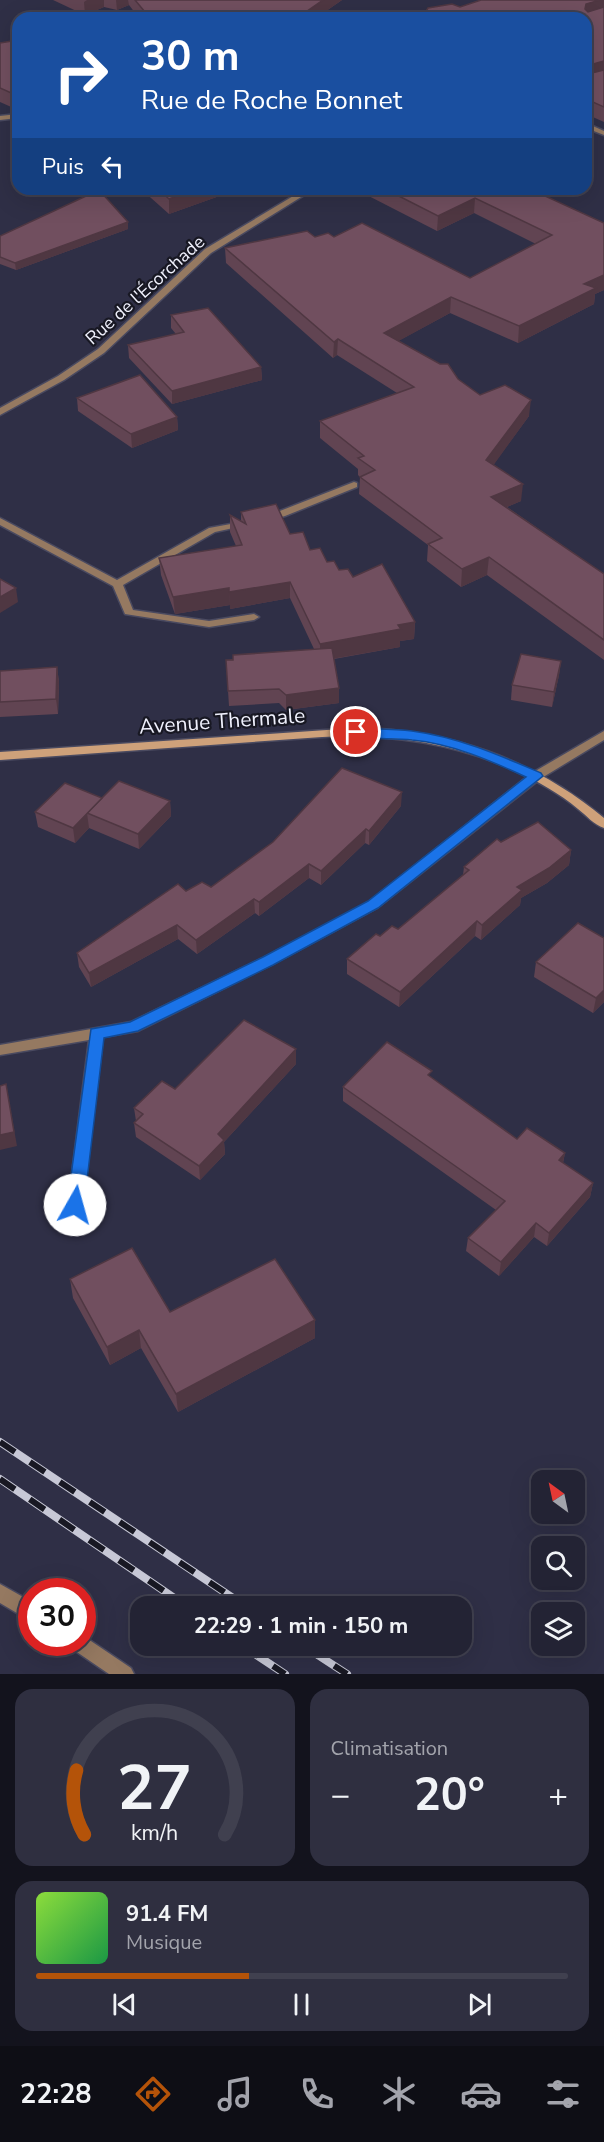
<!DOCTYPE html>
<html lang="fr">
<meta charset="utf-8">
<style>
:root{--surface:#232334;--page:#2f2f40;--text:#f1f3f6;--muted:#a3a4ac;--line:#40404f;--accent:#b45309}
body{margin:0;font-family:"Nunito Sans",sans-serif;background:var(--page);color:var(--text);height:100vh;display:flex;flex-direction:column;font-size:22px;white-space:nowrap}
*{box-sizing:border-box;margin:0}
p{font-size:20px;color:var(--muted)}
.icon{flex:none;width:33px;height:33px;fill:none;stroke:currentColor;stroke-width:2;stroke-linecap:round;stroke-linejoin:round}
.map{position:relative;height:1674px;overflow:hidden}
.side{display:flex;flex-direction:column;gap:15px;padding:15px;background:#13131d;flex:1}
.side>*{flex:none}
.banner{position:absolute;left:12px;top:12px;width:580px;height:183px;border-radius:18px;box-shadow:0 6px 24px #0002,0 0 0 2px var(--line);background:#1a4fa0;color:#fff;overflow:hidden}
.needle{width:39px;rotate:327deg}
.controls{position:absolute;left:531px;top:1470px;display:grid;gap:12px}
.controls a{display:grid;place-items:center;width:54px;height:54px;border-radius:12px;background:var(--surface);box-shadow:0 6px 24px #0002,0 0 0 2px var(--line);font-size:30px}
.speed{position:absolute;left:18px;top:1578px;display:flex;gap:12px;font-size:30px;font-weight:700;text-align:center}
.speed>*{display:grid;place-content:center;width:78px;height:78px;border-radius:50%;background:var(--surface);box-shadow:0 6px 24px #0002,0 0 0 2px var(--line);line-height:1}
.speed .limit{border:9px solid #d22;background:#fff;color:#111}
.pin{position:absolute;display:grid;place-items:center;width:51px;height:51px;color:#fff;margin:-26px;border:3px solid #fff;border-radius:50%;box-shadow:0 2px 6px #0007}
.me{position:absolute;width:66px;margin:-33px;rotate:7deg;stroke-linejoin:round;filter:drop-shadow(0 0 4px #0008)}
.turn{display:flex;align-items:center;gap:21px;height:126px;padding:0 30px;font-size:27px}
.turn .icon{width:78px;height:78px;stroke-width:2.5}
.turn b{display:block;font-size:42px;line-height:51px}
.then{display:flex;align-items:center;height:57px;padding:0 30px;background:#0003;gap:12px;font-size:22px}
.big{font-size:45px;font-weight:700;line-height:1.1}
.side .widget{flex:1;display:flex;flex-direction:column;justify-content:center;gap:9px;min-width:0;padding:0 21px;border-radius:18px;background:var(--page)}
.side .dial{align-items:center;gap:0}
.dial svg{height:156px;overflow:visible;fill:none;stroke:var(--line);stroke-width:7;stroke-linecap:round;text-anchor:middle}
.dial text{fill:var(--text);stroke:none}
.song{display:flex;align-items:center;gap:18px}
.cover{width:72px;height:72px;border-radius:9px;background:linear-gradient(135deg,hsl(90 70% 55%),hsl(140 70% 35%))}
.played{height:6px;border-radius:3px;background:linear-gradient(90deg,var(--accent) 40%,var(--line) 40%)}
.keys{display:flex;justify-content:space-around;direction:ltr}
.heat{display:flex;justify-content:space-between;align-items:center;font-size:33px;direction:ltr}
.side .tiles{flex:1;display:grid;gap:15px;grid-template-columns:1fr 1fr}
.widget:last-child{grid-column:span 2}
.trip{position:absolute;left:130px;top:1596px;width:342px;height:60px;border-radius:18px;background:var(--surface);box-shadow:0 6px 24px #0002,0 0 0 2px var(--line);font-weight:700;line-height:60px;text-align:center}
.tabs{display:flex;height:96px;justify-content:space-around;align-items:center;background:#0e0e15;color:var(--muted)}
.tabs .icon{width:42px;height:42px}
.tabs .current{color:var(--accent)}
.tabs b{font-size:27px;color:var(--text)}
.map>svg:first-child{display:block}
.lines{fill:none;stroke-linecap:round;stroke-linejoin:round}
.street-casing{stroke:#4a4a60;stroke-width:3}
.secondary-casing{stroke:#4a4a60;stroke-width:3}
.street{fill:#957961;fill-rule:evenodd}
.secondary{fill:#cea17a;fill-rule:evenodd}
.rail-casing{stroke:#c7c8d6;stroke-width:8}
.rail{stroke:#181823;stroke-width:6;stroke-dasharray:18;stroke-linecap:butt}
.wall{fill:#614452}
.shaded-wall{fill:#4f3742}
.building{fill:#714f5f;stroke:#4f3742;stroke-width:1.5}
.route{fill:#1a73e8;stroke:#114b97;stroke-width:1.5}
.labels{text-anchor:middle;stroke-width:4.5;stroke-linejoin:round;paint-order:stroke}
.far-street-label{font-size:18px;fill:#f0f1fd;stroke:#181823}
.street-label{font-size:21px;fill:#f0f1fd;stroke:#181823}
</style>
<div class="map">
<svg width="604" height="1674" viewBox="0 0 604 1674">
<rect width="100%" height="100%" fill="#2f2f46"/>
<g class="lines">
<defs>
<g id="street">
<path d="M18,114V118L0,120V116Z"/>
<path d="M586,123L604,131V135L586,128Z"/>
<path d="M305,189H314L211,253L104,353L64,380L0,415V408L58,376L98,349L205,249Z"/>
<path d="M354,482L357,483V487L285,516L267,521L262,518Z"/>
<path d="M0,518L117,580L209,528L247,521V525L215,532L123,585L133,610L209,621L254,614L259,617L254,620L209,627L125,614L113,586L0,525Z"/>
<path d="M604,731V740L540,779L377,908L273,964L138,1031L103,1037L82,1205L80,1209L75,1211L70,1209L68,1205L89,1040L0,1055V1045L131,1022L263,958L369,902L532,773Z"/>
<path d="M0,1584L32,1602V1622L0,1603Z"/>
<path d="M82,1635L131,1668L134,1674H109L71,1648L68,1642H82Z"/>
</g>
<path id="secondary" d="M356,728C447,729 533,759 604,818V828C594,825 586,815 578,809C569,801 558,794 548,788C479,747 402,733 322,737L0,760V752Z"/>
</defs>
<use href="#street" class="street-casing"/>
<use href="#secondary" class="secondary-casing"/>
<use href="#street" class="street"/>
<use href="#secondary" class="secondary"/>
<defs>
<g id="rail">
<path d="M0,1442L245,1606"/>
<path d="M0,1479L186,1606"/>
<path d="M243,1646L285,1674"/>
<path d="M304,1646L347,1674"/>
</g>
</defs>
<use href="#rail" class="rail-casing"/>
<use href="#rail" class="rail"/>
</g>
<g class="wall">
<path d="M53,0H342L316,18H139L129,5L117,10L104,7L85,15Z"/>
<path d="M604,0V122L586,114V18L460,7Z"/>
<path d="M18,40V110L0,102V43Z"/>
<path d="M141,189H239L169,214Z"/>
<path d="M357,189H530L604,223V290L595,294L594,304L518,343L450,313L398,341L480,395L529,416L493,465L521,501L507,507L604,574V660L487,575L461,587L427,561L428,545L359,494L360,477L358,475V469L320,438V421L397,393L337,355L333,358L226,263L225,248L315,237H334L470,278L536,244L474,213L437,231L357,190Z"/>
<path d="M128,229L16,270L0,264V236Z"/>
<path d="M171,315L261,367L262,380L172,404L129,358L128,345L176,334L171,328Z"/>
<path d="M77,398L177,417L178,430L132,448L78,411Z"/>
<path d="M241,512L290,534L327,562L339,570L353,577L415,622L414,639L400,641V647L334,659L339,688V703L286,710L279,703L229,706L226,660L314,649L290,598L230,609V605L175,614L161,575L159,558L236,546L230,532V515L241,521Z"/>
<path d="M561,661L559,675L552,707L511,700L512,685Z"/>
<path d="M57,667L59,682L58,714L0,717V671Z"/>
<path d="M102,799L170,801L171,816L139,849L89,828L75,843L38,827L35,812Z"/>
<path d="M401,806L369,845L365,843L321,885L309,878L259,916L255,913L197,954L178,939L91,987L79,967L77,953L186,891L211,887Z"/>
<path d="M501,842L571,850L569,865L547,883L521,898L520,905L481,940L475,936L399,1007L347,974V959L380,936L398,929L463,875L464,867Z"/>
<path d="M604,938V1002L593,1013L534,977L536,962Z"/>
<path d="M296,1064L224,1142L225,1154L200,1180L136,1137L134,1123L136,1121L134,1108L175,1089Z"/>
<path d="M432,1078L517,1139L565,1153L563,1163L593,1183L590,1197L547,1246L534,1237L499,1276L466,1251L468,1238L496,1210L343,1101V1087Z"/>
<path d="M70,1279L170,1312L315,1320V1338L178,1412L141,1348L110,1365L73,1298Z"/>
</g>
<g class="shaded-wall">
<path d="M87,0H104V7L85,15L84,2Z"/>
<path d="M116,0H128L129,5L117,10Z"/>
<path d="M323,0H342L316,18H297Z"/>
<path d="M600,0H604V7L584,18L586,4Z"/>
<path d="M604,61V70L586,80V66Z"/>
<path d="M195,189H239L169,214V199Z"/>
<path d="M475,198L474,213L437,231L438,216Z"/>
<path d="M128,222V229L16,270L15,263Z"/>
<path d="M604,275V290L595,294L594,304L518,343L519,326L584,284Z"/>
<path d="M451,297L450,313L384,349V333Z"/>
<path d="M338,339L337,355L333,358L334,342Z"/>
<path d="M261,367L262,380L172,404V391Z"/>
<path d="M531,400L529,416L485,477L486,460Z"/>
<path d="M177,417L178,430L132,448L131,434Z"/>
<path d="M523,484L521,501L490,514L491,497Z"/>
<path d="M489,557L487,575L461,587L462,569Z"/>
<path d="M290,582V598L230,609L229,592Z"/>
<path d="M16,588L18,602L0,613V597Z"/>
<path d="M229,588L230,605L175,614L173,597Z"/>
<path d="M415,622L414,639L400,641V647L320,661V644L398,625Z"/>
<path d="M561,661L559,675L552,707L554,692Z"/>
<path d="M57,667L59,682L58,714L56,699Z"/>
<path d="M339,688V703L286,710V695Z"/>
<path d="M402,792L401,806L369,845V831Z"/>
<path d="M102,798L87,813L89,828L75,843L73,828Z"/>
<path d="M170,801L171,816L139,849L138,834Z"/>
<path d="M366,829L365,843L321,885V871Z"/>
<path d="M571,850L569,865L547,883L521,898L520,905L481,940L482,925L517,887Z"/>
<path d="M309,864V878L259,916V902Z"/>
<path d="M254,899L255,913L197,954L196,940Z"/>
<path d="M477,921L475,936L399,1007L400,992Z"/>
<path d="M177,925L178,939L91,987L89,973Z"/>
<path d="M604,990V1002L593,1013L596,998Z"/>
<path d="M296,1049V1064L224,1142L225,1154L200,1180L199,1166L218,1134Z"/>
<path d="M6,1084L17,1146L0,1150V1135Z"/>
<path d="M565,1153L562,1167L559,1160Z"/>
<path d="M593,1183L590,1197L547,1246L549,1233Z"/>
<path d="M536,1223L534,1237L499,1276L501,1262Z"/>
<path d="M315,1320V1338L178,1412L176,1394Z"/>
<path d="M139,1330L141,1348L110,1365L107,1347Z"/>
</g>
<g class="building">
<path d="M135,0H323L297,18H150Z"/>
<path d="M481,0H600L586,4L585,9L588,12L604,7V61L586,66V18H399L425,13L428,8L452,4L460,7Z"/>
<path d="M18,40V96L0,88V43Z"/>
<path d="M604,70V107L586,99V73L588,74Z"/>
<path d="M158,189H195L169,199Z"/>
<path d="M385,189H530L604,223V275L584,284L596,288L519,326L451,297L384,333L440,364H448L458,379L480,395L505,385L531,400L486,460L523,484L491,497L604,574V640L489,557L462,569L428,544L442,538L360,477L375,470L358,458L364,456L320,421L414,387L338,339L334,342L225,248L307,231L315,237L328,233L334,237L362,223L470,278L552,235L475,198L438,216Z"/>
<path d="M99,190L128,222L15,263L0,257V236Z"/>
<path d="M208,308L261,367L172,391L128,345L184,332L171,315Z"/>
<path d="M140,375L177,417L131,434L77,398Z"/>
<path d="M276,504L290,534L303,532L310,550L320,548L327,562L334,561L339,570L348,569L353,577L382,564L415,622L398,625L401,629L320,644L290,582L229,592V588L173,597L159,558L242,545L230,515L246,524L241,512Z"/>
<path d="M0,579L16,588L0,597Z"/>
<path d="M332,648L339,688L286,695L279,689L228,691L226,660H233V655Z"/>
<path d="M521,654L561,661L554,692L512,685Z"/>
<path d="M57,667L56,699L0,702V671Z"/>
<path d="M342,768L402,792L369,831L366,829L321,871L309,864L259,902L254,899L196,940L177,925L89,973L77,953L178,884L186,891L202,882L211,887L273,842Z"/>
<path d="M119,781L170,801L138,834L87,813Z"/>
<path d="M65,783L102,798L73,828L35,812Z"/>
<path d="M538,822L571,850L549,868L517,887L522,890L482,925L477,921L400,992L347,959L376,934L380,936L392,926L398,929L469,870L464,867L497,839L501,842Z"/>
<path d="M578,923L604,938V990L596,998L536,962Z"/>
<path d="M244,1020L296,1049L218,1134L224,1140L199,1166L134,1123L143,1114L134,1108L162,1081L175,1089Z"/>
<path d="M387,1042L432,1071L428,1075L517,1139L527,1128L565,1153L559,1160L593,1183L549,1233L536,1223L501,1262L468,1238L505,1201L343,1087Z"/>
<path d="M6,1084L14,1132L0,1135V1086Z"/>
<path d="M132,1248L170,1312L275,1259L315,1320L176,1394L139,1330L107,1347L70,1279Z"/>
</g>
<path class="route" d="M356,728C375,729 394,729 412,731C458,737 499,755 541,773L543,776L378,908L273,965L138,1031L104,1038L84,1205L81,1210L75,1212L70,1210L67,1205L91,1029L130,1022L263,957L368,901L526,777C489,760 453,744 412,740C392,737 371,741 351,735L350,732L351,730Z"/>
<g class="labels">
<g class="far-street-label">
<text transform="translate(145 290) rotate(-42)" y="6">Rue de l'Écorchade</text>
</g>
<g class="street-label">
<text transform="translate(222 721) rotate(-4)" y="7">Avenue Thermale</text>
</g>
</g>
</svg>
<div class="controls">
<a><svg class="needle" viewBox="-14 -14 28 28"><path d="M0-13l5 13h-10z" fill="#e53935"/><path d="M0 13l5-13h-10z" fill="#a3a4ac"/></svg></a>
<a><svg class="icon" aria-label="search" viewBox="0 0 24 24"><circle cx="10" cy="10" r="6"/><path d="M15 15l6 6"/></svg></a>
<a><svg class="icon" aria-label="layers" viewBox="0 0 24 24"><path d="M12 4l9 5-9 5-9-5zM3 14l9 5 9-5"/></svg></a>
</div>
<div class="speed"><div class="limit">30</div></div>
<div class="pin" style="left:356px;top:732px;background:#d93025"><svg class="icon" aria-label="arrive" viewBox="0 0 24 24"><path d="M6 21V4h12l-3 4 3 4H6"/></svg></div>
<svg class="me" style="left:75px;top:1205px" viewBox="-20 -20 40 40"><circle r="19" fill="#fff"/><path d="M0-13L10 11 0 6-10 11z" fill="#1a73e8"/></svg>
<div class="trip">22:29 · 1 min · 150 m</div>
<div class="banner">
<div class="turn"><svg class="icon" aria-label="right" viewBox="0 0 24 24"><path d="M7 20v-9h11M14 6l5 5-5 5"/></svg><div><b>30 m</b>Rue de Roche Bonnet</div></div>
<div class="then">Puis<svg class="icon" aria-label="left" viewBox="0 0 24 24"><path d="M17 20v-9H6M10 6l-5 5 5 5"/></svg></div>
</div>
</div>
<section class="side">
<div class="tiles">
<div class="widget dial"><svg viewBox="0 0 100 80">
<path d="M14 69A42 42 0 1 1 86 69"/>
<path d="M14 69A42 42 0 0 1 10 36" stroke="#b45309"/>
<text x="50" y="56" font-size="32" font-weight="700">27</text>
<text x="50" y="72" font-size="11">km/h</text>
</svg></div>
<div class="widget"><p>Climatisation</p>
<div class="heat"><a>−</a><b class="big">20°</b><a>+</a></div>
</div>
<div class="widget">
<div class="song"><i class="cover"></i><div><b>91.4 FM</b><p>Musique</p></div></div>
<div class="played"></div>
<div class="keys"><svg class="icon" aria-label="previous" viewBox="0 0 24 24"><path d="M18 5L8 12l10 7zM5 5v14"/></svg><svg class="icon" aria-label="pause" viewBox="0 0 24 24"><path d="M8 5v14M16 5v14"/></svg><svg class="icon" aria-label="next" viewBox="0 0 24 24"><path d="M6 5l10 7-10 7zM19 5v14"/></svg></div>
</div>
</div>
</section>
<nav class="tabs">
<b>22:28</b>
<svg class="icon current" aria-label="directions" viewBox="0 0 24 24"><path d="M12 3l9 9-9 9-9-9zM9 14v-3h6M13 9l2 2-2 2"/></svg>
<svg class="icon" aria-label="music" viewBox="0 0 24 24"><path d="M9 18V5l10-2v13"/><circle cx="6" cy="18" r="3"/><circle cx="16" cy="16" r="3"/></svg>
<svg class="icon" aria-label="phone" viewBox="0 0 24 24"><path d="M5 4h4l2 5-3 2q2 4 5 5l2-3 5 2v4C11 20 4 13 5 4z"/></svg>
<svg class="icon" aria-label="climate" viewBox="0 0 24 24"><path d="M12 3v18M4 7l16 10M4 17L20 7"/></svg>
<svg class="icon" aria-label="car" viewBox="0 0 24 24"><path d="M5 17H2v-5l4-1 3-4h7l3 4 3 1v5h-3M9 17h6M6 11h13"/><circle cx="7" cy="17" r="2"/><circle cx="17" cy="17" r="2"/></svg>
<svg class="icon" aria-label="filters" viewBox="0 0 24 24"><path d="M4 7h16M4 17h16"/><circle cx="9" cy="7" r="2"/><circle cx="15" cy="17" r="2"/></svg>
</nav>
